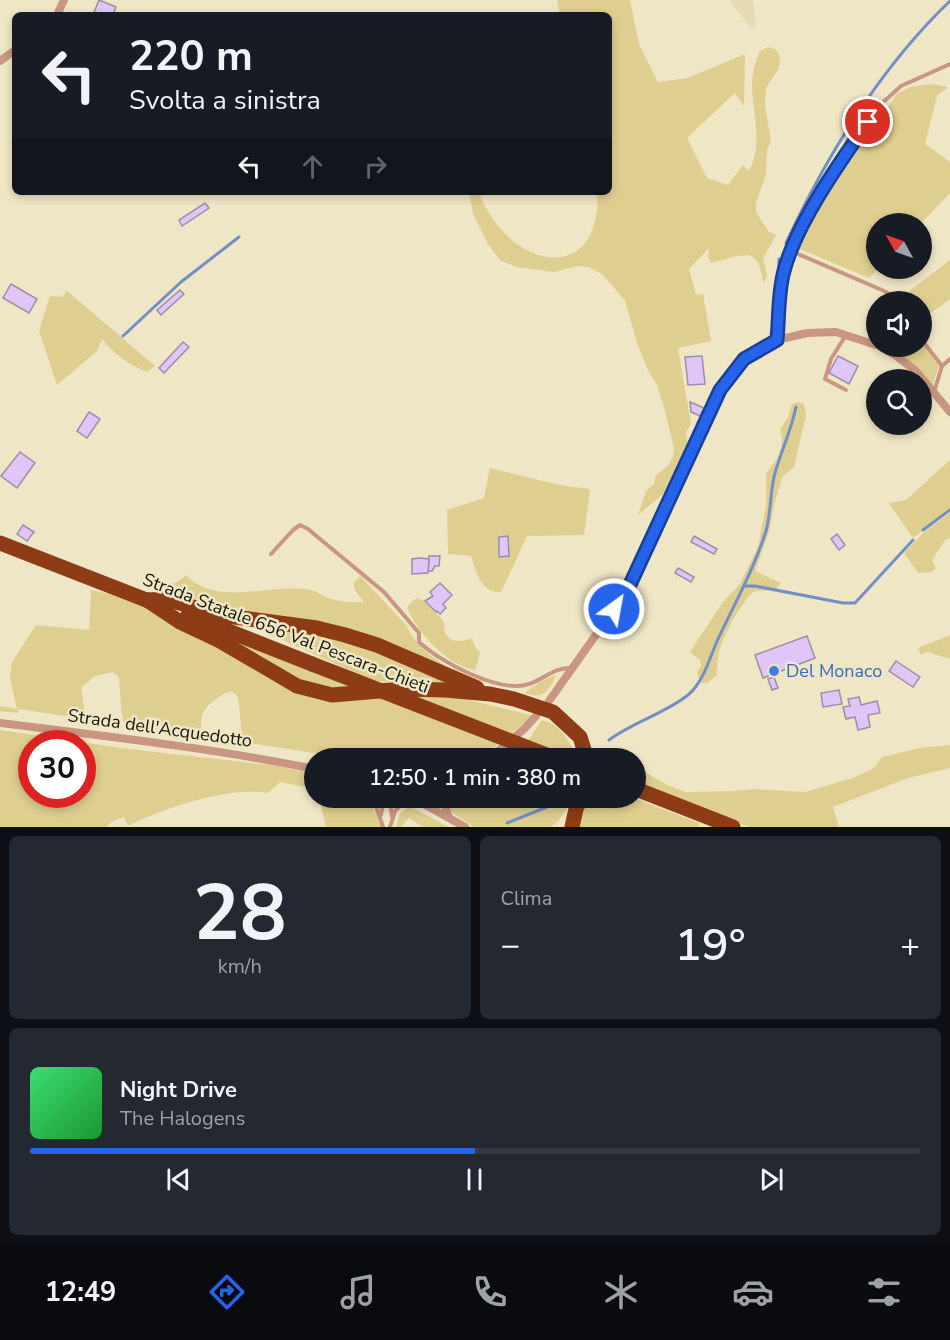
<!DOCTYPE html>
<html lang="it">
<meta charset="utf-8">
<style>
:root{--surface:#171b24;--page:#242831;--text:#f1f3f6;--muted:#9ea1a6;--line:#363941;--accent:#2563eb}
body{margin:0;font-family:"Nunito Sans",sans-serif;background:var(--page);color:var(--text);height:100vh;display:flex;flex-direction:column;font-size:22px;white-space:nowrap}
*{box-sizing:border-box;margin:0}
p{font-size:20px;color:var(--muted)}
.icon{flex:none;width:33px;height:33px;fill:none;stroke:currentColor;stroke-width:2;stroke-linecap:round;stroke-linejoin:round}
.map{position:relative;height:827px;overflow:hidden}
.side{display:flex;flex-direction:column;gap:9px;padding:9px;background:#0d0f14;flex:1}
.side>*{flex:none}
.guide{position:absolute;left:12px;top:12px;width:600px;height:183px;border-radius:9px;box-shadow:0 3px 9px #0003;background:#171b24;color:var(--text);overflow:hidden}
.needle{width:39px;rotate:310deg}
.buttons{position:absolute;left:866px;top:213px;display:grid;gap:12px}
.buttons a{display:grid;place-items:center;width:66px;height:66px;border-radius:50%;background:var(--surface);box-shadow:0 3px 9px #0003;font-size:30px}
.speed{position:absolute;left:18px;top:730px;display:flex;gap:12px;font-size:30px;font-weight:700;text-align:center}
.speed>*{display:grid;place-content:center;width:78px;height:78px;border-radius:50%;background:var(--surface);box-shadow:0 3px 9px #0003;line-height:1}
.speed .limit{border:9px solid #d22;background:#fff;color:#111}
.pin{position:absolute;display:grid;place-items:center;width:51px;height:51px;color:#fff;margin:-26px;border:3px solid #fff;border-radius:50%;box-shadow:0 2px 6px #0007}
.me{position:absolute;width:66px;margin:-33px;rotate:32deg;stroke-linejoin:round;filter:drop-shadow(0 0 4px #0008)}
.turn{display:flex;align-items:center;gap:21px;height:126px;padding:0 18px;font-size:27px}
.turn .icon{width:78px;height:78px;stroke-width:2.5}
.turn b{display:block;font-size:42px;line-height:51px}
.lanes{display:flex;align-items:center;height:57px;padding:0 18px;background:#0003;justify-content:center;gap:30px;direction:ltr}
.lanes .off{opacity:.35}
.big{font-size:45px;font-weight:600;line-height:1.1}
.side .tile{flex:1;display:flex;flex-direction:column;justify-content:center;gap:9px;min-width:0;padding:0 21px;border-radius:9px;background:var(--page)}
.side .dial{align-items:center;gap:0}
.dial b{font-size:78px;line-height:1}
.song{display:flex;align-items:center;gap:18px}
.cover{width:72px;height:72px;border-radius:9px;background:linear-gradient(135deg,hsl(140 70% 55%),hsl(130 70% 35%))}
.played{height:6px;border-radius:3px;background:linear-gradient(90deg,var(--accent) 50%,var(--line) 50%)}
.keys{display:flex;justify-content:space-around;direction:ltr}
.heat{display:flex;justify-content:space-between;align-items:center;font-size:33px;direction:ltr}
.side .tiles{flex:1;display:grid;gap:9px;grid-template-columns:1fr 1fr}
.tile:last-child{grid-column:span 2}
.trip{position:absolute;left:304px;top:748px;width:342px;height:60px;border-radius:30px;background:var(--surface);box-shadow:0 3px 9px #0003;font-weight:600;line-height:60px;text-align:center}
.dock{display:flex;height:96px;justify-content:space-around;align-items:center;background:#090b0e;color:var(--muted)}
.dock .icon{width:42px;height:42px}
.dock .on{color:var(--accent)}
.dock b{font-size:27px;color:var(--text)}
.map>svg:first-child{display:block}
.built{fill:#e5dbb3}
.green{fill:#dece8f;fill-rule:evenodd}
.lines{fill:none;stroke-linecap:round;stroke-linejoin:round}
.stream{stroke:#728fc7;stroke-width:3}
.building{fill:#e0c6f7;stroke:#9c8daa;stroke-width:1.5}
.lane{stroke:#c89681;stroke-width:4}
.street{stroke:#c89681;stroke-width:8}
.highway{stroke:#8d3c16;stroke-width:15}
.highway-bridge{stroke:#8d3c16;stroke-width:15}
.route-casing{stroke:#184099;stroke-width:15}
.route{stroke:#2563eb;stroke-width:10}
.shop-dot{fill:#3f7fe0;stroke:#efe6c5;stroke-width:2}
.labels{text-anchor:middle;stroke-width:5;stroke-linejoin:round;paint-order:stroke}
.street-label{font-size:18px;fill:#19160a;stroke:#efe6c5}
.shop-label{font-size:18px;fill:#366cbe;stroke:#efe6c5;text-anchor:start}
</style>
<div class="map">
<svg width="950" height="827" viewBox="0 0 950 827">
<rect width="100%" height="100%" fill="#efe6c5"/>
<path class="built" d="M729,0H753L756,27L751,28Z"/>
<g class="green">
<path d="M557,0H630L639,44L658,82L688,78L745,54L744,106L735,93L687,138L707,178L728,185L743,165L749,171C764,141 752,114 752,83C752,72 756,61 760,51L768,47L775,49L780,56L779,68L766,88L765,104L771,141L767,150L766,175L756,203V212L769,232L776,235L763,258L767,276L764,283L758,262L750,255L737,256L711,263L708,257L709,248L689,269L696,295L703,294L711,341L678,348L691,424L686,432L688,444L671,482L662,495L638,515L646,491L654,484L656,475C666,468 674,462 674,448L664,407L657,385L647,368L638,346L625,301L611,284L602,274L589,267L577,266L554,272L516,267L500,260L488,244L473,214L469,192H479C485,211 501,233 517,244C544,264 581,264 593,228C597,214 599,206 596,192H609V15H560Z"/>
<path d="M930,84L948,87L937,96L925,144L950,162V193L921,223L876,224V268L878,269L869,278L795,247L836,182L897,94L910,87Z"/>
<path d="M950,260V299L921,320V302L901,301L904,295Z"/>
<path d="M66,290L155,366L147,372C128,364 115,355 102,339L97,351L57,385L39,331L50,296L61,297L65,294Z"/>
<path d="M921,342L939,366L932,386L910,362L892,347L921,346Z"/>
<path d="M798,402L804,404L806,415L794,467L783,476L776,497L769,532L755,571L781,583L775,590L755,591C742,600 723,636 719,652C717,660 718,668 716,676L707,683H701L697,673L701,666L700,660L690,652L723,602L740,584L758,547L766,506V473C777,461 786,447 780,430L788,417L792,404Z"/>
<path d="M950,460V508L913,538L889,503L906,500Z"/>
<path d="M490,468L559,485L590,489L584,535L527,536L501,592C481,594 476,571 471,556L448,554L447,510L484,498Z"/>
<path d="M950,513V538L945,540L932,560L936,568L931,572L918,573L904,553L925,531Z"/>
<path d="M186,575C216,608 272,582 311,590C317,591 322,596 328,598C341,602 351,603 364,602L354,589V583L360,576L407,626C414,646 433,657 450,669L160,589L179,581Z"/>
<path d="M91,590L122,597L152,609L290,691L333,701L373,694L501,742L480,759H353L243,742C240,726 241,711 237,695L232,692C225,692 220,696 214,701C200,710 200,720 202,736L124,724L121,707L119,677L113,672L95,676L81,688L86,719L18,709V713L0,711V706L17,709L10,678L12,662L36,625L89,630Z"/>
<path d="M419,598C427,603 440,616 444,623C446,629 443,628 445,633C452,644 462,642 472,638C476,657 485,643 475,670C447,665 417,633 407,607L415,599Z"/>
<path d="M624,608L634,613L617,635L608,640L603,639Z"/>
<path d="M252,626L348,639L465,687L417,686L371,680Z"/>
<path d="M950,635V659L927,652L921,655L918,648Z"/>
<path d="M236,639L349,684L340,689L313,687L235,645Z"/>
<path d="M556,675C549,691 544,700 524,693L543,680Z"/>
<path d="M402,693L461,698L531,715L524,723L510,734Z"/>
<path d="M542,720C561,724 571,743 577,759H505L530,738Z"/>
<path d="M0,730L121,748L278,766L315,774V789L280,782L268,793C227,786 164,808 128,826L124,817L112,821L107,827H0ZM32,744H82V795H32Z"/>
<path d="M950,745V768L908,778L833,807L839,827H749L636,783V767L669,786L686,792L734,791L753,789L805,792L853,778L874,768L882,757L920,748Z"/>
<path d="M319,798H369L381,827H326Z"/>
<path d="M448,798H573L558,822L550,827H474L451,812L447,805Z"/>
<path d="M589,798H634L699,823V827H579L583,808Z"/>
<path d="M409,806L447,826L449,827H423L409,818L401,827H396L400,813Z"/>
</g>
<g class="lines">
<g class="stream">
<path d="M786,243C827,155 880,68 950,1"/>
<path d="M123,336L181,282L239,237"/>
<path d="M775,336L779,259"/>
<path d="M923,530L950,510"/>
<path d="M745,586H755L843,603H855L913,540"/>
<path d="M609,740C633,722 664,714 688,695C703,683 710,657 718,639C735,603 754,569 766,531C771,512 770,495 774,477C780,453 791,432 796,407"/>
<path d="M595,759L601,751"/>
<path d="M507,823L547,807L558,798"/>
</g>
</g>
<g class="building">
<path d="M99,0L116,7L113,15H93Z"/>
<path d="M205,203L209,208L182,226L179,220Z"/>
<path d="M11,284L37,299L29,313L3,298Z"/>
<path d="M180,290L184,294L161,315L157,310Z"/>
<path d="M183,342L189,347L164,373L159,368Z"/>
<path d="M702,356L705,384L688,385L685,357Z"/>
<path d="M838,356L858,366L849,384L829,373Z"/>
<path d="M690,402L704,408L700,416L691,412Z"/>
<path d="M89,412L100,419L87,438L77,431Z"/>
<path d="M20,452L35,463L17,488L1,476Z"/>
<path d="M23,525L34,532L27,541L17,534Z"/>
<path d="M837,534L845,545L839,550L831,539Z"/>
<path d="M508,536L509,556L499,557V537Z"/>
<path d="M694,536L717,549L714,554L691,542Z"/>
<path d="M429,556H440L439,566H435L432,571H428Z"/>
<path d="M420,558L429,559L428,573L412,574V559Z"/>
<path d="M678,568L694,577L691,582L675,573Z"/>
<path d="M440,583L452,595L443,604L446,608L440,614L437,611L436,612L425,601L433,596L430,592Z"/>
<path d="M807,636L815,658L763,678L755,655Z"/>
<path d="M896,661L920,677L913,687L889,671Z"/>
<path d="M774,677L778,688L772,690L768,679Z"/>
<path d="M839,690L842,704L823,707L821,693Z"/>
<path d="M859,697L861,705L877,701L880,713L868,715L870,727L858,730L855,717L846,719L843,707L850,706L848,699Z"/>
</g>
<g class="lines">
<g class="lane">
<path d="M791,251L882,290L892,295L897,302"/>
<path d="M777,339L784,272L806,220L847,153L879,106L901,86L950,64"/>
<path d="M921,339L942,366"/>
<path d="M846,390L825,379L831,359L846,335"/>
<path d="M934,392L942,366L950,359"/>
<path d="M271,554L293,530L300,525L308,529L384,592L419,633V642C440,662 500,694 529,684C542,680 558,665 572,669"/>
<path d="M373,798L383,827"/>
<path d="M389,798L392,816"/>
<path d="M381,815L384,798"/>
<path d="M390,827L395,811L408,798"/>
</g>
<g class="street">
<path d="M57,15L64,0"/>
<path d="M0,61L15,50"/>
<path d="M879,346L895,355L916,371L950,412"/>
<path d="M549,701L627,591L720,390L744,359L777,340L807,333L836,332L876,345"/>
<path d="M0,723C105,736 211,748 315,769"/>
<path d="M489,759L524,729L536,716"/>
<path d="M413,798L465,827"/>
<path d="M445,798L446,810L449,817"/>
</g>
<g class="highway">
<path d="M0,543L154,603"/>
<path d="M147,600L180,622L220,641L297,686L332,695L403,689L445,690L490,694L514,699L553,712L580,737L587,759"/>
<path d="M147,600L167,599L219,615L317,628L345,635L377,645L477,688"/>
<path d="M188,615L312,664"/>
<path d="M636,789L733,827"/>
<path d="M572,827L576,809L581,798"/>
</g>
<path class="highway-bridge" d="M312,664L557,759"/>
</g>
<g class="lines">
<defs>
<path id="route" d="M614,609L627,591L720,390L744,359L777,340C779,318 778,292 784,271C796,224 840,162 868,122"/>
</defs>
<use href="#route" class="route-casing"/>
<use href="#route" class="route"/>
</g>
<circle class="shop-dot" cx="774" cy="671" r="6"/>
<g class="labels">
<g class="street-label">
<text transform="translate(286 633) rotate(21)" y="6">Strada Statale 656 Val Pescara-Chieti</text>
<text transform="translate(160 728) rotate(8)" y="6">Strada dell'Acquedotto</text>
</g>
<g class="shop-label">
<text x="786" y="677">Del Monaco</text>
</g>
</g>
</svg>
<div class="buttons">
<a><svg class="needle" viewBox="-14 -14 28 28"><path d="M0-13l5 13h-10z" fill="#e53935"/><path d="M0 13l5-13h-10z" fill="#9ea1a6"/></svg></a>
<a><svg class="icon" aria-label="sound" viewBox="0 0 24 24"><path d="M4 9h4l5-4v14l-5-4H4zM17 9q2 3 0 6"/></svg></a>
<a><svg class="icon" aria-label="search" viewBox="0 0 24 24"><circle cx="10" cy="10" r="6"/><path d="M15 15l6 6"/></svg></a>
</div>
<div class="speed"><div class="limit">30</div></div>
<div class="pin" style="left:868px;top:122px;background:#d93025"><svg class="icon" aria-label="arrive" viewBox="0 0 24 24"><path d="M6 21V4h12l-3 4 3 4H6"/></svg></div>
<svg class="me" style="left:614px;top:609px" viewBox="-20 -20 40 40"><circle r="17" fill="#2563eb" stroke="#fff" stroke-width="3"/><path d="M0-11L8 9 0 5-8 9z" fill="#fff"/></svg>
<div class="trip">12:50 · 1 min · 380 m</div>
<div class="guide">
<div class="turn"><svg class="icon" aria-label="left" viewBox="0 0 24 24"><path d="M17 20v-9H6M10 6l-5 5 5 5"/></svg><div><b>220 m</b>Svolta a sinistra</div></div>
<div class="lanes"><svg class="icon" aria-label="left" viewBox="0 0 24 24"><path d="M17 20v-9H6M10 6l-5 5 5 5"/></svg><svg class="icon off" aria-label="ahead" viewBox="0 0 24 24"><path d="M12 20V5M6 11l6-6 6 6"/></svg><svg class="icon off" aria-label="right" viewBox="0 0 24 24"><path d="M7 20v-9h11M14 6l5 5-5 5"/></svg></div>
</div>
</div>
<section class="side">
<div class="tiles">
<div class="tile dial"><b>28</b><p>km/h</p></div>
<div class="tile"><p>Clima</p>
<div class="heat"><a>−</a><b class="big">19°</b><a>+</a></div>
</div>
<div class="tile">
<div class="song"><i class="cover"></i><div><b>Night Drive</b><p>The Halogens</p></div></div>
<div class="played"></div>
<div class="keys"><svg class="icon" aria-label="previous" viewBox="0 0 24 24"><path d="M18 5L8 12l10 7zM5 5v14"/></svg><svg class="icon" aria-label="pause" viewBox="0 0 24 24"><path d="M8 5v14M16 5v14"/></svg><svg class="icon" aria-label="next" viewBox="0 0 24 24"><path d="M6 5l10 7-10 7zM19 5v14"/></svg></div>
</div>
</div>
</section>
<nav class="dock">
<b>12:49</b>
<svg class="icon on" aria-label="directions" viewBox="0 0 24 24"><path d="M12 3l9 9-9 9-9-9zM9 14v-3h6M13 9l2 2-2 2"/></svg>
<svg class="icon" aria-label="music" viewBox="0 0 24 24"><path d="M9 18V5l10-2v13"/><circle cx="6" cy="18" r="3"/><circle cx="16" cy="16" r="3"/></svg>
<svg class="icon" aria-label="phone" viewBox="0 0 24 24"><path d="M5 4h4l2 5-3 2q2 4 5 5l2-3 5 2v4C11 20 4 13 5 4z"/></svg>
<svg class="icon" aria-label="climate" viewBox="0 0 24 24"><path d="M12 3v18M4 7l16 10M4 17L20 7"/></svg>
<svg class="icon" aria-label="car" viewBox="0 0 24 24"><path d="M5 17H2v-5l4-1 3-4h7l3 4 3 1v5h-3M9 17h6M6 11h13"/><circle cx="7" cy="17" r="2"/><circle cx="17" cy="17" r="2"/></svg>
<svg class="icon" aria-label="filters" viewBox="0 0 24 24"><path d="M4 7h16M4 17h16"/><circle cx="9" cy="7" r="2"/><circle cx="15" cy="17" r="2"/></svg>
</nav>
